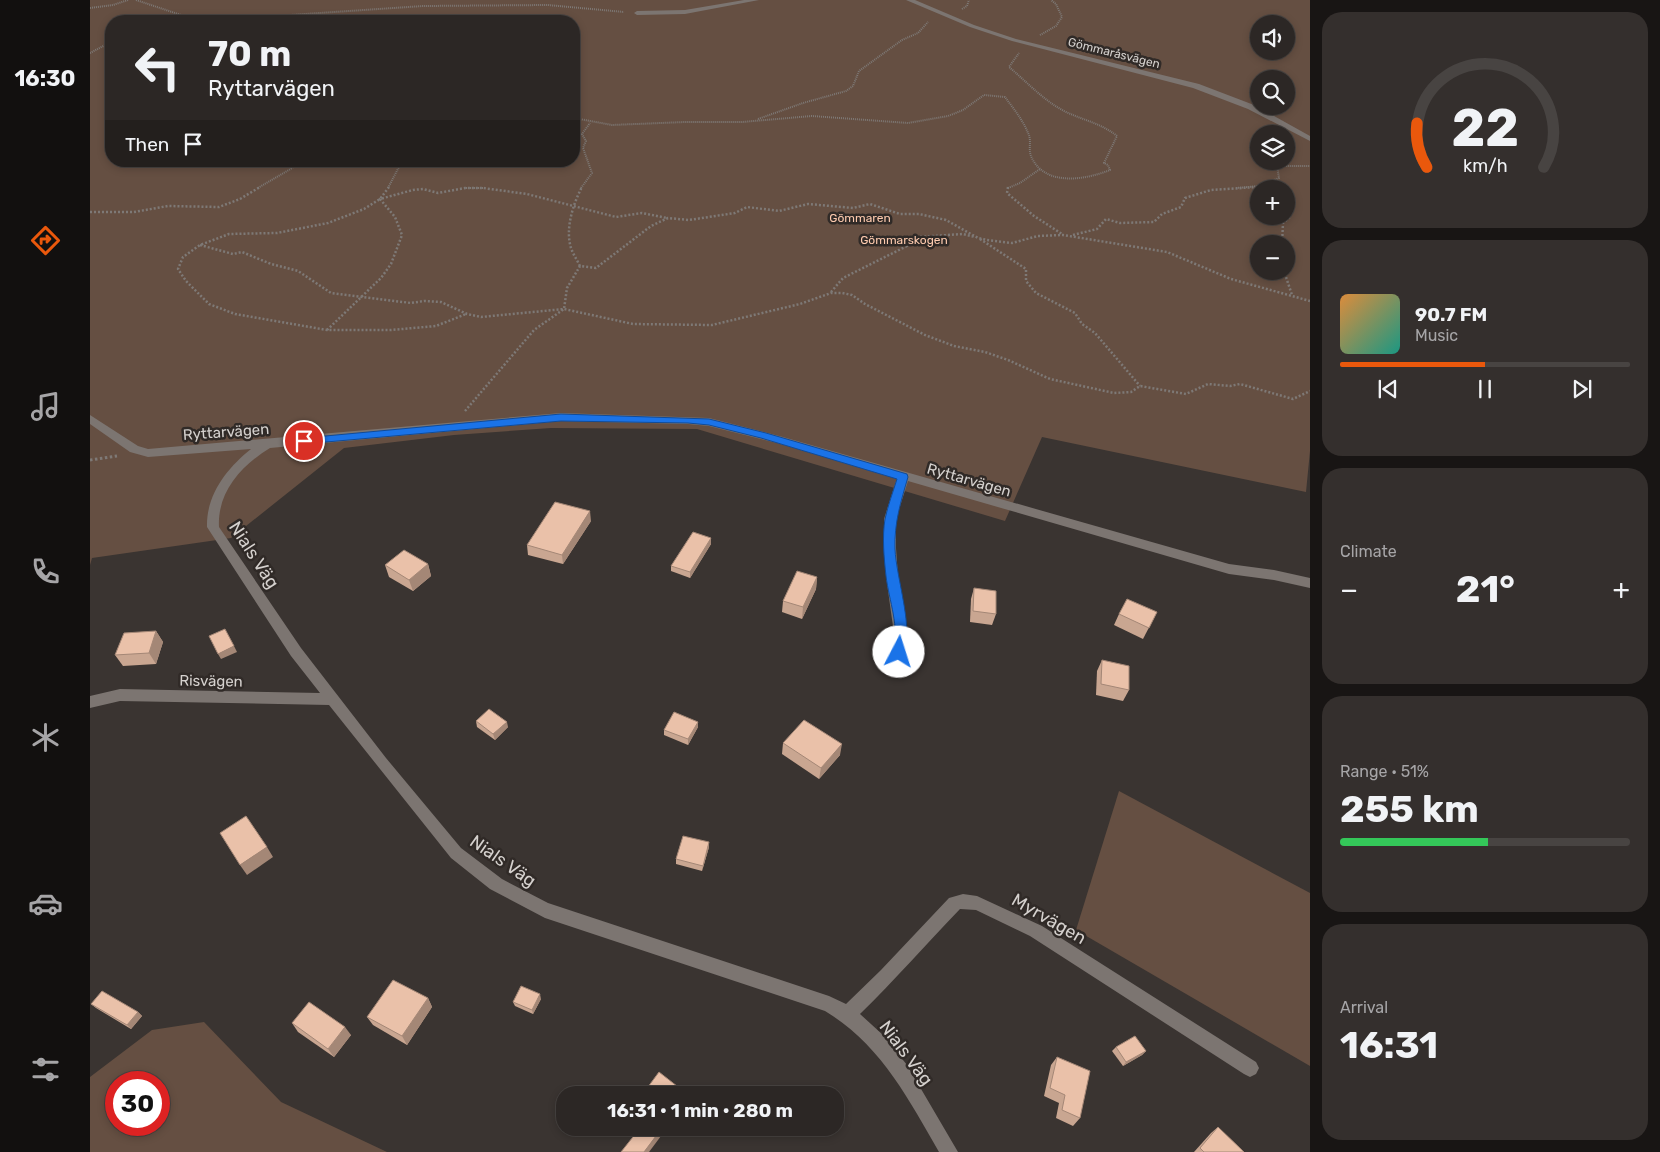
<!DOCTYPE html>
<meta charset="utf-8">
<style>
:root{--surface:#2c2725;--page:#342f2d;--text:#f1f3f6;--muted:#a6a5a7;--line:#484442;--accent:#ea580c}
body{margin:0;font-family:Rubik,sans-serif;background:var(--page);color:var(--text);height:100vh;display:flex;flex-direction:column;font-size:19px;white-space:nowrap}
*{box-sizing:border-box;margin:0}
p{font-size:16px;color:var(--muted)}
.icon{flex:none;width:28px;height:28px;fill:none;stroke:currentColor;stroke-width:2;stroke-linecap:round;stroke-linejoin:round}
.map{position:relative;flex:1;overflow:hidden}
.side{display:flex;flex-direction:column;gap:12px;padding:12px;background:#181514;width:350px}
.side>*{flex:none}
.top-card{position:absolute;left:15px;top:15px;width:475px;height:152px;border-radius:20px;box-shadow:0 2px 8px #0003,0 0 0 1px var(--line);background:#2c2725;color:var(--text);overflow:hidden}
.controls{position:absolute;left:1160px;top:15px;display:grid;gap:10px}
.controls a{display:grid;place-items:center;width:45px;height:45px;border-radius:50%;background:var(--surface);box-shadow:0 2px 8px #0003,0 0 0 1px var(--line);font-size:25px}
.speed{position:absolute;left:15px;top:1071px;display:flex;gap:10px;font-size:25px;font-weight:700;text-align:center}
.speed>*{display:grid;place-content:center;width:65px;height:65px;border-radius:50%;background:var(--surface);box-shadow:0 2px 8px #0003,0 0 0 1px var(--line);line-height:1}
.speed .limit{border:8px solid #d22;background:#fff;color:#111}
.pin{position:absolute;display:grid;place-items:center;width:42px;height:42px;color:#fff;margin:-21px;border:2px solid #fff;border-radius:50%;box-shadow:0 1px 5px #0007}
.me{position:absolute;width:55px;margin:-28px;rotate:5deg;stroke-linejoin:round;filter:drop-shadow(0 0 4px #0008)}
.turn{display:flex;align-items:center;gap:18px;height:105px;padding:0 20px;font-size:22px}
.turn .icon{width:65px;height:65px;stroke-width:2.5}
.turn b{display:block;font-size:35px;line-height:42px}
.then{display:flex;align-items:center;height:48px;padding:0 20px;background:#0003;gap:10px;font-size:19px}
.big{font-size:38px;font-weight:700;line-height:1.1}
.side .widget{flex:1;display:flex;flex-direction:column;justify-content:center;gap:8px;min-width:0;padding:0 18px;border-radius:20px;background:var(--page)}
.side .dial{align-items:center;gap:0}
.dial svg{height:130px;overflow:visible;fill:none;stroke:var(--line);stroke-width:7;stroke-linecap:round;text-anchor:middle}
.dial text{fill:var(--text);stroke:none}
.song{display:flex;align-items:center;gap:15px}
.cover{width:60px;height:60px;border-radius:8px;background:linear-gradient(135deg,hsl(30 70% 55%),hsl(170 70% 35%))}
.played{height:5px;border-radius:2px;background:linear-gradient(90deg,var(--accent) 50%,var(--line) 50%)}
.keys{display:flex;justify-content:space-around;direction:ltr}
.heat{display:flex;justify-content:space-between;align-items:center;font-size:28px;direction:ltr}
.charge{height:8px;border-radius:4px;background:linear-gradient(90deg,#34c759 51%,var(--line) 0)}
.trip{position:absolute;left:466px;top:1086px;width:288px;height:50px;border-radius:20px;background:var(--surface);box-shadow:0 2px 8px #0003,0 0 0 1px var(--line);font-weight:700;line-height:50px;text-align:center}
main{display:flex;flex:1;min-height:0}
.menu{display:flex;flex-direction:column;width:90px;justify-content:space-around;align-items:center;background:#12100f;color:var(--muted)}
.menu .icon{width:35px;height:35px}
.menu .on{color:var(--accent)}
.menu b{font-size:22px;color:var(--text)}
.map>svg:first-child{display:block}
.green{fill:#654f42;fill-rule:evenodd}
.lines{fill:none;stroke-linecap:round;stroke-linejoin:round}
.path-far2{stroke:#7e7976;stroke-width:2;stroke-dasharray:1 1;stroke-linecap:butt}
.path-far1{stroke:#7e7976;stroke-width:2.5;stroke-dasharray:2 2;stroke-linecap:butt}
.path{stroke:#7e7976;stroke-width:3;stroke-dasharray:2.5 2.5;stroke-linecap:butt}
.minor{fill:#7c7571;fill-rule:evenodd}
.wall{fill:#c9a691}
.shaded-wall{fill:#a48776}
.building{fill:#eac1a9;stroke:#a48776}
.route{fill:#1a73e8;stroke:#114b97}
.labels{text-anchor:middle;stroke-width:5;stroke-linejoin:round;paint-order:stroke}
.far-street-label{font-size:12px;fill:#d5d1ce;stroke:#302a27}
.far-park-label{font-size:12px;fill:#fecbaf;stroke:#302a27}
.street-label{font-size:15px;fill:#d5d1ce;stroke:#302a27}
.near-street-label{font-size:18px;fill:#d5d1ce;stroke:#302a27}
</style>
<main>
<nav class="menu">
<b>16:30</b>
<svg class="icon on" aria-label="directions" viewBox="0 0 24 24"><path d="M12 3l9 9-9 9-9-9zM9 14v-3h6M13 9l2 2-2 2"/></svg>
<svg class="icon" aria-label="music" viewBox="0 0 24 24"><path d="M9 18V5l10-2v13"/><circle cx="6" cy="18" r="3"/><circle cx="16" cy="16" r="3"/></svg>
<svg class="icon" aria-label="phone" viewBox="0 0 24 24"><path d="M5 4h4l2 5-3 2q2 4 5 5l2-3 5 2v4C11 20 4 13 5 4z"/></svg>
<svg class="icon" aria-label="climate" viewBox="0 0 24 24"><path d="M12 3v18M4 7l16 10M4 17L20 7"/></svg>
<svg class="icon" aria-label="car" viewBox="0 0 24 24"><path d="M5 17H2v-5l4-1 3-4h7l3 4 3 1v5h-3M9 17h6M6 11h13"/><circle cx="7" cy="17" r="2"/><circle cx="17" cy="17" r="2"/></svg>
<svg class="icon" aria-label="filters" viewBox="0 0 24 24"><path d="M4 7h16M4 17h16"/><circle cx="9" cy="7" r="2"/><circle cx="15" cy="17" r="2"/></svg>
</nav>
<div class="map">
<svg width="1220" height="1152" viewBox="0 0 1220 1152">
<rect width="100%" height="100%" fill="#3a3431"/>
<g class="green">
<path d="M0,0H1220V451L1216,492L952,437L915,521L607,429L461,428L364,435L254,448L141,538L2,558L0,565ZM21,21H484V161H21ZM1169,24H1196V51H1169ZM1169,79H1196V106H1169ZM1169,134H1196V161H1169ZM1169,189H1196V216H1169ZM1169,244H1196V271H1169Z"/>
<path d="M1029,791L1220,893V1066L986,930Z"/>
<path d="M114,1022L191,1102L297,1152H0V1077L62,1030ZM69,1082V1125H26V1082Z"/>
</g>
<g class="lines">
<g class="path-far2">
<path d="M46,0L97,17"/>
<path d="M0,8L23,5L38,0"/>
<path d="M872,9L877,6L879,0"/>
<path d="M81,21L104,16L200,15L333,6L458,5L534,12"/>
<path d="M199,21L200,15"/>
<path d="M950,35L966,26L972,17L966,4L961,0"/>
<path d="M0,53L21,42"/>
<path d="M484,118L522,125L595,122H652L722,116L818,123L858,116L873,110L894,95L915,97C923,108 933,120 938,133C942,140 938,148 941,156C954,187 995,180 1020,170L1018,165L1014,163L1027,136C1011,123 992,120 974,111C953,100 937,82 919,67L929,53"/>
<path d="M668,119L713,103L756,91L763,86L769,71L812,40L828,33L838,22"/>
<path d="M168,188L214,161"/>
<path d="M298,188L312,161"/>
<path d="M374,188H394"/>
<path d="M491,188L502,173L493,148L496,141L492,134L500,123"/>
<path d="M918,188L930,183L950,169"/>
<path d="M1146,188L1169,186L1189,178L1187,166H1220"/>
</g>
<g class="path-far1">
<path d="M299,187L290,199L274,209L238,223L187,233L139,234L110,245L93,257L88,269L96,281L119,304L145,314L237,330H301L346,326L376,314"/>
<path d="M918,187L917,193L944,216L972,234"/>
<path d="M0,212H44L78,206L129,207L150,199L170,187"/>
<path d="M983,235L1007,229L1016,219L1030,223L1064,222L1072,214L1091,207L1095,198L1121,190L1167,187"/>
<path d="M890,239L936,269V281L946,293L985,313L992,324L1005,333L1050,386"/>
<path d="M1192,244L1193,223L1201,216L1196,206"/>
<path d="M110,245L143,254L152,252L181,264L208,271L241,293L321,303L334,301L351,302L377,314L391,317L474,309L543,324L622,325L710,304L741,293H752L762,295L775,304L835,335L864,346L895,352L918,360L960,379L1024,393L1041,392L1050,386L1096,394L1118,384L1140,386L1150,384L1203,399L1220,391"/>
<path d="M1196,257L1201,261L1195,274L1202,295"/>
<path d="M490,266C487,260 483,254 481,248C475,229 483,204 492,187"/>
<path d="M741,292L753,278L817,246L813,238L873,234L885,237"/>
<path d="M237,330L291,278L301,264L312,235L305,217L290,199L323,190L333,189L348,193L375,188H393L437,194L526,217L552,213L577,218"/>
<path d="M375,411L444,330L474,309L477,288L490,266L506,268L561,226L578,218L599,220L645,213L657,207L689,211L718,204L763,208L780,204L810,214H829L856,220L888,238L897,240L922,243L948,236L973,235L1077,252L1141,279L1220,301"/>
</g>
<path class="path" d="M0,460L27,456"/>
<g class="minor">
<path d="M654,0H669L595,14L547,15L544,13L547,11L595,10Z"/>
<path d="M816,0H825L884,25L926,39L1109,84L1164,105L1220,136V141L1158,109L1103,88L922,41L880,27Z"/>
<path d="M471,413L619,418L693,437L1139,564L1184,570L1220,578V588L1184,580L1139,574L818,481L806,519V548L808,576L819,641L814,656L797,666L792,665L790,661L803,649L805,641L796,576L794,519L807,478L687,443L619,426L598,424L471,421L180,448C152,465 127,492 129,527L211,648L296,758L371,848L412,879L458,903L739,996L756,1004L791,970L859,898L873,894L887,896L952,926L1166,1062L1169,1068L1166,1074L1160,1077L1154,1074L940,936L886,910L870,909C836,944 805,980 770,1014L793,1035L817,1065L868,1152H849C818,1098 790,1044 735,1011L455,918L400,889L361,858L239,705L30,701L0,708V696L30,689L230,693L201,656L117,527C116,495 137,468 161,449L58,457L40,452L0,424V415L48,446L58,449Z"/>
</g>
</g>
<g class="wall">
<path d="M501,521L473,564L438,555L437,545Z"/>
<path d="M621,538V544L600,578L581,571V566Z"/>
<path d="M338,564L341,576L323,591L299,577L295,565Z"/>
<path d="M727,577L726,589L712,619L692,612L693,601Z"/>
<path d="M884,588L906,614L902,625L880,622L881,599Z"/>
<path d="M1067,612L1053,639L1024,625L1029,614Z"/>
<path d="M66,631L73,642L66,664L33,666L25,655Z"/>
<path d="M1012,660L1039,690L1033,701L1006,695L1007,671Z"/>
<path d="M386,721L418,727L405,740L387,727Z"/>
<path d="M608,722V727L598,745L574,735V730Z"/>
<path d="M693,743L750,755L729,779L692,754Z"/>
<path d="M619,847L612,871L586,864V859Z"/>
<path d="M338,998L342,1007L317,1045L283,1025L277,1017Z"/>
<path d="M451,999L443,1014L425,1006L423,1002Z"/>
<path d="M1,1004L48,1012L52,1016L41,1029L6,1008Z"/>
<path d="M202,1023L261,1035L244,1057L208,1032Z"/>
<path d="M1026,1047L1056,1051L1052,1055L1033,1066L1022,1051Z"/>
<path d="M967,1057L990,1118L983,1126L966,1118L969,1103L954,1096L961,1065Z"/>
<path d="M1128,1127L1154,1152H1104L1121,1133Z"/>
</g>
<g class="shaded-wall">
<path d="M500,511L501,521L473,564L472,555Z"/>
<path d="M621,538V544L600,578V572Z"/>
<path d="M338,564L341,576L323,591L319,580Z"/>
<path d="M727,577L726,589L712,619L713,607Z"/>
<path d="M66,631L73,642L66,664L59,653Z"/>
<path d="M144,646L147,652L131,659L128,654Z"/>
<path d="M417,722L418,727L405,740L403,734Z"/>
<path d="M608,722V727L598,745V739Z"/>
<path d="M752,744L750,755L729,779L731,768Z"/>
<path d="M619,842V847L612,871L613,866Z"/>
<path d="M177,847L183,857L157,875L150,865Z"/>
<path d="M450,994L451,999L443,1014L442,1010Z"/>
<path d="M338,998L342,1007L317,1045L312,1036Z"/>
<path d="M48,1012L52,1016L41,1029L37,1025Z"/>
<path d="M255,1027L261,1035L244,1057L238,1049Z"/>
<path d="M1056,1051L1052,1055L1033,1066L1036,1062Z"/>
<path d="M572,1128H577L559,1152H554Z"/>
</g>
<g class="building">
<path d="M465,502L500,511L472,555L437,545Z"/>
<path d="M603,532L621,538L600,572L581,566Z"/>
<path d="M314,550L338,564L319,580L295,565Z"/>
<path d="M707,571L727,577L713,607L693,601Z"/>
<path d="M884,588L906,591V614L883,611Z"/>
<path d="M1037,599L1067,612L1059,628L1029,614Z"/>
<path d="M135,629L144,646L128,654L119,636Z"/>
<path d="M66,631L59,653L25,655L34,633Z"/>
<path d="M1012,660L1039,666V690L1011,684Z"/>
<path d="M399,709L417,722L403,734L386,721Z"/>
<path d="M584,712L608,722L598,739L574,730Z"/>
<path d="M714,720L752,744L731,768L693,743Z"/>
<path d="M156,816L177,847L150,865L130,833Z"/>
<path d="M593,836L619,842L613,866L586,859Z"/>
<path d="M303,980L338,998L312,1036L277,1017Z"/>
<path d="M431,986L450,994L442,1010L423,1002Z"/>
<path d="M12,991L48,1012L37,1025L1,1004Z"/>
<path d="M219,1002L255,1027L238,1049L202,1023Z"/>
<path d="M1045,1036L1056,1051L1036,1062L1026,1047Z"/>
<path d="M967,1057L1000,1071L990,1118L972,1110L975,1095L960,1088Z"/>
<path d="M569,1072L597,1094L596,1095H552Z"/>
<path d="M1128,1127L1154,1152H1114L1110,1148Z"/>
<path d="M550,1128H572L554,1152H531Z"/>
</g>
<path class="route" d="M471,414L619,419L676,433L817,474L818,477C811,501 804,523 805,549C806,577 825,632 813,655H804L803,652C810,627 799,601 796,576C794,558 792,537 795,519C798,505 803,492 807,479L671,438L619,425L598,423L471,421L214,444L209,441L214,438Z"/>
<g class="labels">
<g class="far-street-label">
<text transform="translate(1024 53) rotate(14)" y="4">Gömmaråsvägen</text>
</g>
<g class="far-park-label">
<text x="770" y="222">Gömmaren</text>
<text x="814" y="244">Gömmarskogen</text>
</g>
<g class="street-label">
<text transform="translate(136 432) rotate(-4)" y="5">Ryttarvägen</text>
<text transform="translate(879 480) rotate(16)" y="5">Ryttarvägen</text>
<text transform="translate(121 681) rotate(1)" y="5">Risvägen</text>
</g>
<g class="near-street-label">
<text transform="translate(164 555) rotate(57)" y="6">Nials Väg</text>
<text transform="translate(413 861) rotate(35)" y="6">Nials Väg</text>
<text transform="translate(959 919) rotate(30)" y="6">Myrvägen</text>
<text transform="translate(816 1053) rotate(53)" y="6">Nials Väg</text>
</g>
</g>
</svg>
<div class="controls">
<a><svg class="icon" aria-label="sound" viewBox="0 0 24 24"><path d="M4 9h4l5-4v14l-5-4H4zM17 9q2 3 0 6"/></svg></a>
<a><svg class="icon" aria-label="search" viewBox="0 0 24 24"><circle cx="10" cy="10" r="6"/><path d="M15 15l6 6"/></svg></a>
<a><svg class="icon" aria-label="layers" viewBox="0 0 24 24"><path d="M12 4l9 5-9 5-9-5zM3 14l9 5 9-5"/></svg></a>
<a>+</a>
<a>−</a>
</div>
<div class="speed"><div class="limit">30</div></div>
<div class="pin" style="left:214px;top:441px;background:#d93025"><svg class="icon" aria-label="arrive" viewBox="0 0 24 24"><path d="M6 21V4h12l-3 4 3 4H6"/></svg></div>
<svg class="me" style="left:809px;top:652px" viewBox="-20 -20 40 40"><circle r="19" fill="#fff"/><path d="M0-13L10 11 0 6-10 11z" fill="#1a73e8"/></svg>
<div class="trip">16:31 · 1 min · 280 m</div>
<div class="top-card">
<div class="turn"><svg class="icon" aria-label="left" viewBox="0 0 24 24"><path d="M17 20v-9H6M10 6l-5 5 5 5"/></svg><div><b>70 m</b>Ryttarvägen</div></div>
<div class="then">Then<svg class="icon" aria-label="arrive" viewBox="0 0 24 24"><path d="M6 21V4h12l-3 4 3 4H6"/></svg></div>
</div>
</div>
<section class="side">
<div class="widget dial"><svg viewBox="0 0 100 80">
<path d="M14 69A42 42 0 1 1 86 69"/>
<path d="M14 69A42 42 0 0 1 8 42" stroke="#ea580c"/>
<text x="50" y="56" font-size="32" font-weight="700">22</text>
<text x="50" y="72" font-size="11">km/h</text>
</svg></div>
<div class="widget">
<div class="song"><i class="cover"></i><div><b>90.7 FM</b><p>Music</p></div></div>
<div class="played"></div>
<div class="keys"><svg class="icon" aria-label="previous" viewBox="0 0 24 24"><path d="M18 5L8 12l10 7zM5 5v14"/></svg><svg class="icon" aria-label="pause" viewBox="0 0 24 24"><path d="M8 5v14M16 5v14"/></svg><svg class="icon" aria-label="next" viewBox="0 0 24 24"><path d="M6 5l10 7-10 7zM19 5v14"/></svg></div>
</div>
<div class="widget"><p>Climate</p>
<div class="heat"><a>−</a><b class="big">21°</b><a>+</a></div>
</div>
<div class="widget"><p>Range · 51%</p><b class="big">255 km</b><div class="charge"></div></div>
<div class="widget"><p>Arrival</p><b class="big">16:31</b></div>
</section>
</main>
